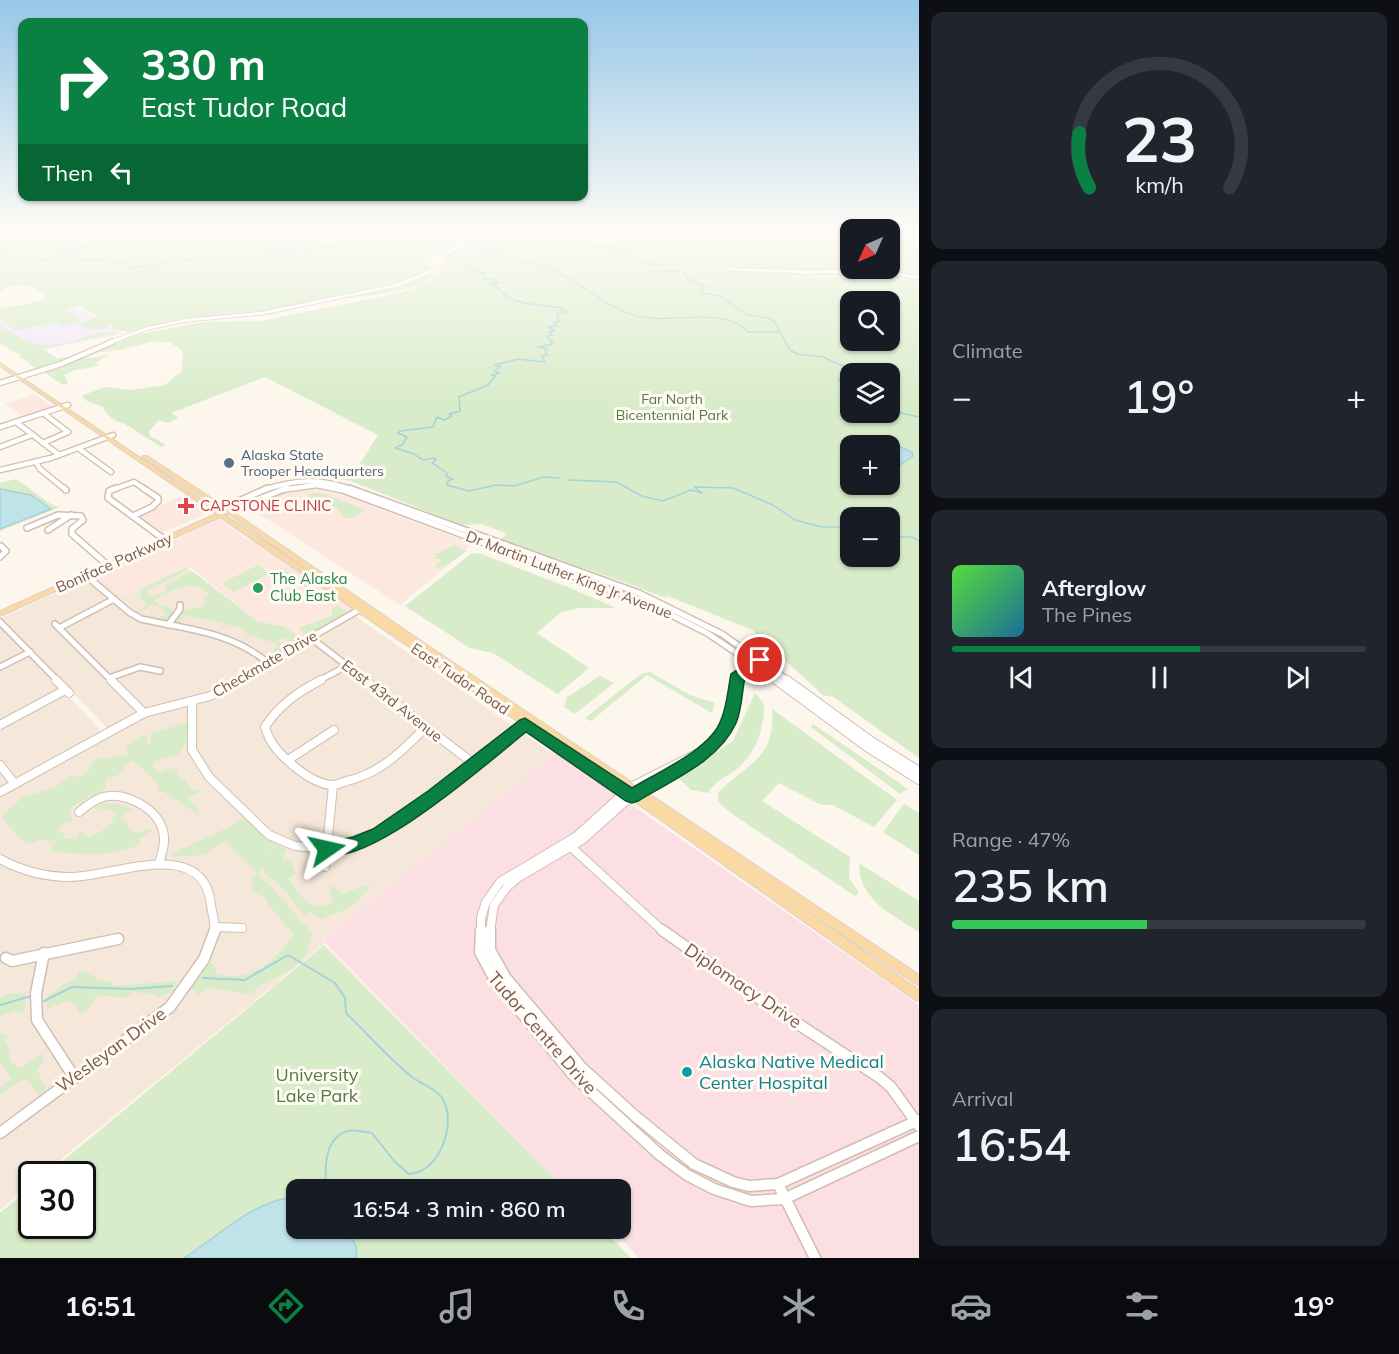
<!DOCTYPE html>
<meta charset="utf-8">
<style>
:root{--surface:#171b24;--page:#20242c;--text:#f1f3f6;--muted:#9ea1a6;--line:#363941;--accent:#0b8043}
body{margin:0;font-family:Mulish,sans-serif;background:var(--page);color:var(--text);height:100vh;display:flex;flex-direction:column;font-size:22px;white-space:nowrap}
*{box-sizing:border-box;margin:0}
p{font-size:20px;color:var(--muted)}
.icon{flex:none;width:33px;height:33px;fill:none;stroke:currentColor;stroke-width:2;stroke-linecap:round;stroke-linejoin:round}
.map{position:relative;flex:1;overflow:hidden}
.drawer{display:flex;flex-direction:column;gap:12px;padding:12px;background:#0d0f14;width:480px}
.drawer>*{flex:none}
.banner{position:absolute;left:18px;top:18px;width:570px;height:183px;border-radius:12px;box-shadow:0 2px 4px #0004;background:#0b8043;color:#fff;overflow:hidden}
.needle{width:39px;rotate:225deg}
.buttons{position:absolute;left:840px;top:219px;display:grid;gap:12px}
.buttons a{display:grid;place-items:center;width:60px;height:60px;border-radius:12px;background:var(--surface);box-shadow:0 2px 4px #0004;font-size:30px}
.speed{position:absolute;left:18px;top:1161px;display:flex;gap:12px;font-size:30px;font-weight:700;text-align:center}
.speed>*{display:grid;place-content:center;width:78px;height:78px;border-radius:50%;background:var(--surface);box-shadow:0 2px 4px #0004;line-height:1}
.speed .limit{border:3px solid #111;border-radius:9px;background:#fff;color:#111}
.pin{position:absolute;display:grid;place-items:center;width:51px;height:51px;color:#fff;margin:-26px;border:3px solid #fff;border-radius:50%;box-shadow:0 2px 6px #0007}
.me{position:absolute;width:66px;margin:-33px;rotate:79deg;stroke-linejoin:round;filter:drop-shadow(0 0 4px #0008)}
.turn{display:flex;align-items:center;gap:21px;height:126px;padding:0 24px;font-size:27px}
.turn .icon{width:78px;height:78px;stroke-width:2.5}
.turn b{display:block;font-size:42px;line-height:51px}
.then{display:flex;align-items:center;height:57px;padding:0 24px;background:#0003;gap:12px;font-size:22px}
.big{font-size:45px;font-weight:600;line-height:1.1}
.drawer .widget{flex:1;display:flex;flex-direction:column;justify-content:center;gap:9px;min-width:0;padding:0 21px;border-radius:12px;background:var(--page)}
.drawer .dial{align-items:center;gap:0}
.dial svg{height:156px;overflow:visible;fill:none;stroke:var(--line);stroke-width:7;stroke-linecap:round;text-anchor:middle}
.dial text{fill:var(--text);stroke:none}
.song{display:flex;align-items:center;gap:18px}
.cover{width:72px;height:72px;border-radius:9px;background:linear-gradient(135deg,hsl(110 70% 55%),hsl(200 70% 35%))}
.played{height:6px;border-radius:3px;background:linear-gradient(90deg,var(--accent) 60%,var(--line) 60%)}
.keys{display:flex;justify-content:space-around;direction:ltr}
.heat{display:flex;justify-content:space-between;align-items:center;font-size:33px;direction:ltr}
.charge{height:9px;border-radius:4px;background:linear-gradient(90deg,#34c759 47%,var(--line) 0)}
.trip{position:absolute;left:286px;top:1179px;width:345px;height:60px;border-radius:12px;background:var(--surface);box-shadow:0 2px 4px #0004;font-weight:600;line-height:60px;text-align:center}
.menu{display:flex;height:96px;justify-content:space-around;align-items:center;background:#090b0e;color:var(--muted)}
.menu .icon{width:42px;height:42px}
.menu .active{color:var(--accent)}
.menu b{font-size:27px;color:var(--text)}
main{display:flex;flex:1;min-height:0}
.map>svg:first-child{display:block}
.residential{fill:#f5e8da}
.commercial{fill:#fde8e0}
.education{fill:#f3e8fa}
.medical{fill:#fbdfe3}
.green{fill:#d8ecc9;fill-rule:evenodd}
.water{fill:#bfe3e8;stroke:#a5d3da;stroke-width:1.5}
.lines{fill:none;stroke-linecap:round;stroke-linejoin:round}
.stream-far1{stroke:#a5d3da;stroke-width:1.5}
.stream{stroke:#a5d3da;stroke-width:2}
.runway{fill:#dbcfda;fill-rule:evenodd}
.minor-far4-casing{stroke:#d1beb0;stroke-width:4.5}
.minor-far3-casing{stroke:#d1beb0;stroke-width:7}
.minor-far2-casing{stroke:#d1beb0;stroke-width:8}
.minor-far1-casing{stroke:#d1beb0;stroke-width:10}
.minor-casing{stroke:#d1beb0;stroke-width:13}
.major-casing{stroke:#dad1cd;stroke-width:2}
.minor-far4{stroke:#fff;stroke-width:3}
.minor-far3{stroke:#fff;stroke-width:4.5}
.minor-far2{stroke:#fff;stroke-width:5}
.minor-far1{stroke:#fff;stroke-width:8}
.minor{stroke:#fff;stroke-width:10}
.major{fill:#fbd9a5;fill-rule:evenodd}
.route{fill:#0b8043;stroke:#07532c;stroke-width:1.5}
.service-dot{fill:#5c6f8a;stroke:#fffaf3;stroke-width:2}
.health-dot{fill:#e0444e;stroke:#fffaf3;stroke-width:2}
.leisure-dot{fill:#2e9e5b;stroke:#fffaf3;stroke-width:2}
.culture-dot{fill:#0f9aa8;stroke:#fffaf3;stroke-width:2}
.labels{text-anchor:middle;stroke-width:6;stroke-linejoin:round;paint-order:stroke}
.far-park-label{font-size:14px;fill:#537a41;stroke:#fffaf3}
.far-service-label{font-size:14px;fill:#4e5e75;stroke:#fffaf3;text-anchor:start}
.health-label{font-size:15px;fill:#be3a42;stroke:#fffaf3;text-anchor:start}
.street-label{font-size:15px;fill:#7a5c4d;stroke:#fffaf3}
.leisure-label{font-size:15px;fill:#27864d;stroke:#fffaf3;text-anchor:start}
.near-street-label{font-size:18px;fill:#7a5c4d;stroke:#fffaf3}
.near-culture-label{font-size:18px;fill:#0d838f;stroke:#fffaf3;text-anchor:start}
.near-park-label{font-size:18px;fill:#537a41;stroke:#fffaf3}
</style>
<main>
<div class="map">
<svg width="919" height="1258" viewBox="0 0 919 1258">
<rect width="100%" height="100%" fill="#fdf6ec"/>
<g class="residential">
<path d="M188,568L257,621L285,627L308,643L355,616L550,752H556L323,941L324,944L43,1174H32L31,1184L0,1210V795L111,732L1,618L97,574L124,596Z"/>
<path d="M0,627L98,727L99,732L0,787Z"/>
</g>
<g class="commercial">
<path d="M35,394L54,407L24,417L5,404Z"/>
<path d="M322,489L353,499L473,544L400,605L248,507L289,491Z"/>
<path d="M185,495L207,511L206,514L161,533L137,516Z"/>
<path d="M220,519L246,539H251L354,610L302,639L285,627L257,621L190,567L124,596L97,574Z"/>
</g>
<path class="education" d="M59,298L122,334L21,354L0,340V315Z"/>
<path class="medical" d="M556,752L919,1005V1258H639L613,1229L621,1228V1190L565,1189L323,941Z"/>
<g class="green">
<path d="M0,230H850V268H890V230H919V758L833,697L823,695L752,630L668,596L666,598L624,582L500,540L507,534L482,524L460,525L351,481L333,478L332,473L359,465L378,435L265,377L171,413L179,418L167,423L159,420L149,431L150,436L166,445L161,447L125,424C117,423 106,415 103,407L87,401L82,396L104,387L132,390L165,385L182,371L183,351L169,342H155L158,340L119,350L92,353L135,335L203,322L261,321L399,293C421,287 440,277 447,255L436,252L430,259L432,268L419,277L400,284L273,310L179,319L129,332L113,329L112,326C99,330 90,331 77,325L97,316L78,306L65,310L79,317L80,321L62,327L56,323L16,330L0,320V308C16,304 32,306 46,297C33,284 16,282 0,291ZM850,302H890V340H850ZM850,374H890V412H850ZM850,446H890V484H850ZM850,518H890V556H850Z"/>
<path d="M430,274H434C409,297 365,294 333,300C307,305 282,314 256,316C264,313 277,311 287,309C335,298 385,295 430,274Z"/>
<path d="M0,325C39,353 51,347 96,334L95,332L119,333L43,349L57,358L71,357L37,369L19,356L21,354L15,353L0,343Z"/>
<path d="M110,354L96,363L98,366L75,370L64,375L68,384L63,385L44,372L83,357L92,358Z"/>
<path d="M16,479L52,505L60,507L0,531V483Z"/>
<path d="M313,493L325,494L366,510L353,518H345L337,509L322,500L305,502L303,499Z"/>
<path d="M455,545L466,551C456,558 446,570 434,567L442,559H433L436,554Z"/>
<path d="M472,553L481,554L568,587L616,608H580L561,612L537,633L589,668L558,694L493,653L470,648L405,606Z"/>
<path d="M258,565L269,574L234,592L222,583Z"/>
<path d="M187,567L188,569L146,592L154,597L167,590L165,587L167,584L192,571L257,621L285,627L302,639L292,645L283,637L278,641L283,646L280,653L273,652L277,644L252,635L238,639L236,638L244,637L248,632L242,628L187,615L177,625L172,624L185,610L205,606L204,598L209,594C193,577 172,590 154,600L160,606H169L174,612L167,622L160,623L149,620L148,617L154,614L157,618L167,615L163,609L153,604L137,614L134,612L144,608L147,601H141L140,589Z"/>
<path d="M281,568H282L331,602C325,606 314,601 309,597V590L296,581L290,583L278,573Z"/>
<path d="M338,605L345,611V615L311,634H304L299,628L331,616L333,608Z"/>
<path d="M650,672L690,695L715,703L712,713L647,675L591,721L585,718L641,674Z"/>
<path d="M600,676L614,683L575,714L564,707L567,697Z"/>
<path d="M755,693L764,704C764,729 757,751 737,769C724,779 718,778 708,793L691,790L677,777L733,741Z"/>
<path d="M772,709L897,800L874,827L833,805H821L779,783L762,801L850,857L849,878L859,893L855,896L735,816L718,802V793C745,763 776,761 772,709Z"/>
<path d="M188,722V738L179,754L156,761L152,766L159,773L170,768L178,770V776L185,779L192,790H204L187,797L198,809L199,815L164,792L157,790L158,786C149,775 145,768 131,761L118,775L106,780V788L93,797L88,796L87,799L76,804L69,810L73,821L65,823L58,831L67,834L62,839L77,838L81,830L88,838C104,829 110,830 116,811L94,808C105,799 119,803 132,809L120,817L136,834L148,828L153,831L140,838V845C112,857 78,855 49,851L56,841L40,840L29,844L19,838L1,816L23,797L55,787L72,776L79,777L90,769L97,757L107,759L128,754L125,747L143,735L147,736V745L151,743L150,734Z"/>
<path d="M813,724L908,789L900,794L811,727Z"/>
<path d="M904,804L919,813V855L883,832Z"/>
<path d="M244,818L275,843L264,859L276,844L287,849L281,860L290,859L296,874L288,879C304,897 305,910 332,904L330,888L335,886L342,894L366,885L371,886L350,908L320,919L309,911L304,916L287,892L265,873L262,867L259,876L268,883L313,934C310,942 307,955 302,960C288,976 264,979 251,994L209,988L199,995L190,987L203,973L207,961L214,965L217,974C254,983 273,961 294,935L268,904L265,897L252,892L251,877L257,874L224,841L205,855L169,857C192,841 220,835 244,818Z"/>
<path d="M859,863L919,901V932C891,914 859,900 859,863Z"/>
<path d="M324,945L565,1189L297,1190V1228L603,1229L631,1258H0V1213L31,1187L32,1226H82V1174H47Z"/>
<path d="M79,972C92,972 95,981 110,981L113,986L177,981L173,992L158,997L152,994L132,992L127,998L96,995L94,1001L84,1012H78L76,1005L67,1001L47,1009V997L64,984L75,980Z"/>
<path d="M25,993V1010L19,1012L15,1010L0,1016V998L5,994Z"/>
<path d="M0,1034L9,1036L5,1040L10,1051L7,1053L13,1064L21,1068L43,1053V1063L37,1070L47,1092L42,1099L27,1080L20,1081L0,1094V1088L12,1079L0,1063Z"/>
</g>
<g class="water">
<path d="M898,446L912,452L913,456L890,472V448Z"/>
<path d="M0,489L31,495L51,509L0,529Z"/>
<path d="M288,1198L297,1203V1228L347,1229L356,1246L357,1258H184C215,1238 252,1203 288,1198Z"/>
</g>
<g class="lines">
<g class="stream-far1">
<path d="M10,230L3,241L7,251L2,256L9,260L20,258L48,260L77,255L73,259L112,261L115,264L124,263L130,268L159,264L177,257L173,259L192,260L200,257L208,260L220,258L219,256L261,258L279,252H296L325,247L368,250L381,245L395,244L393,241C408,238 438,241 451,249"/>
<path d="M580,230V235L591,239L589,242L592,247L613,246L615,248L611,250L631,253L636,258L627,259L659,265H652L648,269L649,272L681,271L686,274L685,277L705,287L700,291L701,293L720,296L747,315L768,318L775,322L789,349L797,354L823,357L860,374"/>
<path d="M445,244L451,245"/>
<path d="M463,248C496,255 531,260 561,274C588,287 606,308 637,316C670,325 725,305 748,332H779"/>
<path d="M453,250L457,254L450,255L460,258L469,269L484,273L483,279H491L498,283L490,284C501,288 501,293 509,298C522,305 550,306 563,308L560,310L567,312L557,315L559,321L554,324L557,326L548,327L555,330L549,332L553,335L547,336L553,344L538,347L547,349L545,352L548,355L542,356L545,362L518,359L495,365L500,367L494,371L500,373L491,375L495,376L488,385L459,397L460,411L449,414L452,416L444,420L437,417L433,427L400,431L398,433L407,437L402,445L395,448L414,454L423,460L434,458L436,460L432,463L447,473L446,476L453,479L448,481L447,485L469,491L496,485L514,486L544,477L559,478"/>
<path d="M59,257L58,255L64,254L62,253L76,252L78,248L102,242L98,239L104,238V234L113,230"/>
<path d="M0,261L8,260"/>
<path d="M850,378L841,377L839,380L850,387"/>
<path d="M890,405L897,412L919,417"/>
<path d="M569,480L616,482L642,496L663,501L691,490L702,493L694,487L733,488L773,505L795,520L822,527H850"/>
<path d="M890,537H912L919,541"/>
</g>
<g class="stream">
<path d="M203,978L245,980L288,955L335,983L345,998L346,1013C368,1034 388,1058 412,1077C421,1084 435,1088 442,1098C452,1114 448,1135 440,1151C433,1164 424,1173 409,1174L395,1162L372,1133C365,1132 354,1129 348,1131C323,1138 325,1170 326,1190"/>
<path d="M44,1001L72,987L131,989L172,986"/>
<path d="M0,1005L31,996"/>
</g>
<g class="runway">
<path d="M850,230V235H676L669,231Z"/>
<rect x="890" y="230" width="29" height="5"/>
</g>
<defs>
<g id="minor-far4">
<path d="M730,269L804,272L883,271L919,278"/>
<path d="M108,343L149,328L188,320L263,313L398,285L435,269L450,250L508,230"/>
</g>
<g id="minor-far3">
<path d="M0,383L61,364L112,342"/>
<path d="M43,413L68,432L43,443"/>
<path d="M16,422L59,455"/>
<path d="M0,427L68,405"/>
<path d="M0,447L32,435"/>
<path d="M78,448L111,472"/>
<path d="M36,462L40,469L66,490"/>
<path d="M0,470L51,458L113,435"/>
<path d="M112,490L134,482L146,490"/>
<path d="M263,490C297,479 320,478 353,490"/>
<path d="M281,490L317,485L341,490"/>
</g>
<g id="minor-far2">
<path d="M64,488L66,490"/>
<path d="M116,488L109,491L108,498L161,537"/>
<path d="M337,488L653,606L707,633L778,681"/>
<path d="M349,488L639,593L722,634L789,681"/>
<path d="M223,508L268,488"/>
<path d="M228,511L287,488"/>
<path d="M133,516L152,507L158,501V498L143,488"/>
<path d="M27,528L58,515L81,516L83,520L72,529V534L104,562"/>
<path d="M48,530L71,515"/>
<path d="M0,557L6,551L1,546"/>
<path d="M82,572L129,612L141,619C186,629 232,632 268,663"/>
<path d="M0,622L58,681"/>
<path d="M55,624L112,681"/>
<path d="M168,625L180,609V605"/>
<path d="M59,628L114,599"/>
<path d="M311,638L367,681"/>
<path d="M0,667L30,652"/>
<path d="M109,678L140,667L160,671"/>
<path d="M235,681L364,607"/>
<path d="M318,681L347,666"/>
<path d="M737,681L738,674L760,660"/>
</g>
<g id="minor-far1">
<path d="M56,680L69,693"/>
<path d="M111,680L144,713"/>
<path d="M321,680C298,692 279,705 265,727C270,745 281,755 295,767C305,775 320,785 333,785C338,785 345,781 351,780C383,771 403,750 426,727"/>
<path d="M365,680L474,764"/>
<path d="M776,680L867,747L919,780"/>
<path d="M787,680L871,741L919,771"/>
<path d="M192,701V750L209,777L269,835L295,846L327,849L355,844L379,834L434,795L529,721"/>
<path d="M0,725L65,690"/>
<path d="M288,760L334,730"/>
<path d="M0,765L15,784"/>
<path d="M0,792L144,713L210,696L238,680"/>
<path d="M79,812C86,806 94,800 103,797C125,791 157,808 163,831C166,842 162,853 159,863"/>
<path d="M569,845L664,932"/>
<path d="M0,859C22,871 45,877 70,877C113,877 204,835 211,905C212,914 216,922 214,932"/>
<path d="M325,867L333,785"/>
<path d="M215,927L242,928"/>
<path d="M481,932V918L486,902L500,882L577,836L631,787L710,747L725,731L737,680"/>
<path d="M490,932L494,905L507,887L519,877L582,840L637,791L686,763"/>
</g>
<g id="minor">
<path d="M481,930L480,952L496,982L575,1077L660,1155L687,1175L714,1189L751,1201L784,1199L919,1136"/>
<path d="M490,930V950L505,977L582,1068L635,1116L694,1164L733,1182L749,1186L778,1184L919,1120"/>
<path d="M662,930L757,997L879,1077L891,1087L919,1126"/>
<path d="M44,953L36,993L37,1020L74,1077"/>
<path d="M6,958L12,961L118,939"/>
<path d="M0,1133L170,1007L204,959L215,930"/>
<path d="M778,1184L815,1258"/>
</g>
<path id="major" d="M0,363L346,597L226,512L142,457L143,456H147L230,510L418,639L919,975V986L770,886L919,990V1001L915,1000L645,809L220,517L0,616V611L216,514L0,366Z"/>
</defs>
<use href="#minor-far4" class="minor-far4-casing"/>
<use href="#minor-far3" class="minor-far3-casing"/>
<use href="#minor-far2" class="minor-far2-casing"/>
<use href="#minor-far1" class="minor-far1-casing"/>
<use href="#minor" class="minor-casing"/>
<use href="#major" class="major-casing"/>
<use href="#minor-far4" class="minor-far4"/>
<use href="#minor-far3" class="minor-far3"/>
<use href="#minor-far2" class="minor-far2"/>
<use href="#minor-far1" class="minor-far1"/>
<use href="#minor" class="minor"/>
<use href="#major" class="major"/>
</g>
<linearGradient id="sky" x2="0" y2="1"><stop stop-color="#97c7e8"/><stop offset="0.57" stop-color="#fefbf6"/><stop offset="1" stop-color="#fefbf6" stop-opacity="0"/></linearGradient>
<rect width="919" height="406" fill="url(#sky)"/>
<path class="route" d="M760,655L767,660L745,677C742,691 742,709 736,723C719,761 672,780 638,801L632,803L626,801L526,732C488,762 368,870 321,854L318,849L321,844L353,837L373,829L428,791L520,720L525,718L632,788C658,772 711,749 721,720C727,706 728,689 731,674Z"/>
<circle class="service-dot" cx="229" cy="463" r="6"/>
<path class="health-dot" d="M183 497h6v6h6v6h-6v6h-6v-6h-6v-6h6z"/>
<circle class="leisure-dot" cx="258" cy="588" r="6"/>
<circle class="culture-dot" cx="687" cy="1072" r="6"/>
<g class="labels">
<g class="far-park-label">
<text x="672" y="404">Far North<tspan x="672" dy="16">Bicentennial Park</tspan></text>
</g>
<g class="far-service-label">
<text x="241" y="460">Alaska State<tspan x="241" dy="16">Trooper Headquarters</tspan></text>
</g>
<g class="health-label">
<text x="200" y="511">CAPSTONE CLINIC</text>
</g>
<g class="street-label">
<text transform="translate(114 563) rotate(-24)" y="5">Boniface Parkway</text>
<text transform="translate(569 575) rotate(21)" y="5">Dr Martin Luther King Jr Avenue</text>
<text transform="translate(265 664) rotate(-30)" y="5">Checkmate Drive</text>
<text transform="translate(460 679) rotate(34)" y="5">East Tudor Road</text>
<text transform="translate(392 701) rotate(38)" y="5">East 43rd Avenue</text>
</g>
<g class="leisure-label">
<text x="270" y="584">The Alaska<tspan x="270" dy="17">Club East</tspan></text>
</g>
<g class="near-street-label">
<text transform="translate(743 986) rotate(34)" y="6">Diplomacy Drive</text>
<text transform="translate(542 1033) rotate(49)" y="6">Tudor Centre Drive</text>
<text transform="translate(111 1050) rotate(-36)" y="6">Wesleyan Drive</text>
</g>
<g class="near-culture-label">
<text x="699" y="1068">Alaska Native Medical<tspan x="699" dy="21">Center Hospital</tspan></text>
</g>
<g class="near-park-label">
<text x="317" y="1081">University<tspan x="317" dy="21">Lake Park</tspan></text>
</g>
</g>
</svg>
<div class="buttons">
<a><svg class="needle" viewBox="-14 -14 28 28"><path d="M0-13l5 13h-10z" fill="#e53935"/><path d="M0 13l5-13h-10z" fill="#9ea1a6"/></svg></a>
<a><svg class="icon" aria-label="search" viewBox="0 0 24 24"><circle cx="10" cy="10" r="6"/><path d="M15 15l6 6"/></svg></a>
<a><svg class="icon" aria-label="layers" viewBox="0 0 24 24"><path d="M12 4l9 5-9 5-9-5zM3 14l9 5 9-5"/></svg></a>
<a>+</a>
<a>−</a>
</div>
<div class="speed"><div class="limit">30</div></div>
<div class="pin" style="left:760px;top:660px;background:#d93025"><svg class="icon" aria-label="arrive" viewBox="0 0 24 24"><path d="M6 21V4h12l-3 4 3 4H6"/></svg></div>
<svg class="me" style="left:327px;top:849px" viewBox="-20 -20 40 40"><path d="M0-17L14 15 0 8-14 15z" fill="#0b8043" stroke="#fff" stroke-width="4"/></svg>
<div class="trip">16:54 · 3 min · 860 m</div>
<div class="banner">
<div class="turn"><svg class="icon" aria-label="right" viewBox="0 0 24 24"><path d="M7 20v-9h11M14 6l5 5-5 5"/></svg><div><b>330 m</b>East Tudor Road</div></div>
<div class="then">Then<svg class="icon" aria-label="left" viewBox="0 0 24 24"><path d="M17 20v-9H6M10 6l-5 5 5 5"/></svg></div>
</div>
</div>
<section class="drawer">
<div class="widget dial"><svg viewBox="0 0 100 80">
<path d="M14 69A42 42 0 1 1 86 69"/>
<path d="M14 69A42 42 0 0 1 9 41" stroke="#0b8043"/>
<text x="50" y="56" font-size="32" font-weight="700">23</text>
<text x="50" y="72" font-size="11">km/h</text>
</svg></div>
<div class="widget"><p>Climate</p>
<div class="heat"><a>−</a><b class="big">19°</b><a>+</a></div>
</div>
<div class="widget">
<div class="song"><i class="cover"></i><div><b>Afterglow</b><p>The Pines</p></div></div>
<div class="played"></div>
<div class="keys"><svg class="icon" aria-label="previous" viewBox="0 0 24 24"><path d="M18 5L8 12l10 7zM5 5v14"/></svg><svg class="icon" aria-label="pause" viewBox="0 0 24 24"><path d="M8 5v14M16 5v14"/></svg><svg class="icon" aria-label="next" viewBox="0 0 24 24"><path d="M6 5l10 7-10 7zM19 5v14"/></svg></div>
</div>
<div class="widget"><p>Range · 47%</p><b class="big">235 km</b><div class="charge"></div></div>
<div class="widget"><p>Arrival</p><b class="big">16:54</b></div>
</section>
</main>
<nav class="menu">
<b>16:51</b>
<svg class="icon active" aria-label="directions" viewBox="0 0 24 24"><path d="M12 3l9 9-9 9-9-9zM9 14v-3h6M13 9l2 2-2 2"/></svg>
<svg class="icon" aria-label="music" viewBox="0 0 24 24"><path d="M9 18V5l10-2v13"/><circle cx="6" cy="18" r="3"/><circle cx="16" cy="16" r="3"/></svg>
<svg class="icon" aria-label="phone" viewBox="0 0 24 24"><path d="M5 4h4l2 5-3 2q2 4 5 5l2-3 5 2v4C11 20 4 13 5 4z"/></svg>
<svg class="icon" aria-label="climate" viewBox="0 0 24 24"><path d="M12 3v18M4 7l16 10M4 17L20 7"/></svg>
<svg class="icon" aria-label="car" viewBox="0 0 24 24"><path d="M5 17H2v-5l4-1 3-4h7l3 4 3 1v5h-3M9 17h6M6 11h13"/><circle cx="7" cy="17" r="2"/><circle cx="17" cy="17" r="2"/></svg>
<svg class="icon" aria-label="filters" viewBox="0 0 24 24"><path d="M4 7h16M4 17h16"/><circle cx="9" cy="7" r="2"/><circle cx="15" cy="17" r="2"/></svg>
<b>19°</b>
</nav>
